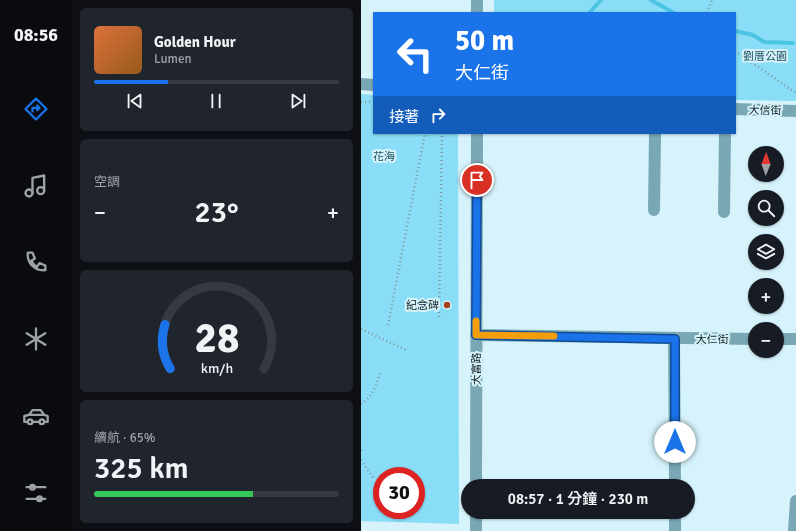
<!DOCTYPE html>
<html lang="zh-TW">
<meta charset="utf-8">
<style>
:root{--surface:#171b24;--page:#20242c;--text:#f1f3f6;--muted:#9ea1a6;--line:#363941;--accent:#1a73e8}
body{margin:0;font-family:Signika,"Noto Sans TC",sans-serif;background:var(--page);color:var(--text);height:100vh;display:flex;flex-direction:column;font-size:15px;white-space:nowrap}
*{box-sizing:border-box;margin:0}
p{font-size:13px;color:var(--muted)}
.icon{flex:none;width:22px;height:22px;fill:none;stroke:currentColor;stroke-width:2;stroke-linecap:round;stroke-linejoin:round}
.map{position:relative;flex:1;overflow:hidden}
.sheet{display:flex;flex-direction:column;gap:8px;padding:8px;background:#0d0f14;width:289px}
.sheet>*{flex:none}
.top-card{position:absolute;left:12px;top:12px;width:363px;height:122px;border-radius:0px;box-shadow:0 1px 3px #0004;background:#1a73e8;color:#fff;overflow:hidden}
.needle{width:26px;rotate:1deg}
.controls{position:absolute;left:387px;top:146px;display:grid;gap:8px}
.controls a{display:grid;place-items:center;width:36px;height:36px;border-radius:50%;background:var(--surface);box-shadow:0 1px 3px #0004;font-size:20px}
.speed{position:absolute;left:12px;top:467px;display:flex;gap:8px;font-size:20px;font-weight:700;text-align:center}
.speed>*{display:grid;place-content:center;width:52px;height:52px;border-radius:50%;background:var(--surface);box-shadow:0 1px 3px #0004;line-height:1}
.speed .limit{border:6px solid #d22;background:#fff;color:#111}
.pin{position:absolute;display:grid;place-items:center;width:34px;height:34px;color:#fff;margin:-17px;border:2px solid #fff;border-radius:50%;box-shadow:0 1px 4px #0007}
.me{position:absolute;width:44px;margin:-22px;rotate:0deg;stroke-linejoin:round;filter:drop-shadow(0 0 3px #0008)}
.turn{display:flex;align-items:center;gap:14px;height:84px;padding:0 16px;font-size:18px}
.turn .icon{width:52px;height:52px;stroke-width:2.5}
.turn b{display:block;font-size:28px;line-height:34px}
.then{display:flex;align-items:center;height:38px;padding:0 16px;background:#0003;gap:8px;font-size:15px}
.big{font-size:30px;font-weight:600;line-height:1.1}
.sheet .tile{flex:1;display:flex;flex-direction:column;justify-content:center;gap:6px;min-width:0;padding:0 14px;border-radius:6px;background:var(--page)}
.sheet .dial{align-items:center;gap:0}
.dial svg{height:104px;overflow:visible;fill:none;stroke:var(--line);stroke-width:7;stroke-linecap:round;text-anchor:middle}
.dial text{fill:var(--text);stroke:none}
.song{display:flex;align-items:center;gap:12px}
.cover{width:48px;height:48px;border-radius:6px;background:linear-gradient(135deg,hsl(20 70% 55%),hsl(30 70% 35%))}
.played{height:4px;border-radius:2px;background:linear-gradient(90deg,var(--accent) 30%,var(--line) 30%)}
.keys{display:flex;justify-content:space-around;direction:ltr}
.heat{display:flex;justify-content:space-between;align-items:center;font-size:22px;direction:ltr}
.charge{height:6px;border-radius:3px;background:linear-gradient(90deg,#34c759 65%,var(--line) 0)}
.trip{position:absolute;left:100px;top:479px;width:234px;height:40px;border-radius:20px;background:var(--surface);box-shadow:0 1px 3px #0004;font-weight:600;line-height:40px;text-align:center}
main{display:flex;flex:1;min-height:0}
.tab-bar{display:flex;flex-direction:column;width:72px;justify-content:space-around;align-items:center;background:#090b0e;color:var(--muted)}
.tab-bar .icon{width:28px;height:28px}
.tab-bar .active{color:var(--accent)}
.tab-bar b{font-size:18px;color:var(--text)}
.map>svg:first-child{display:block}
.green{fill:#89ddf6;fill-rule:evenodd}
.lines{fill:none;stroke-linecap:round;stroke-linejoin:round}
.stream{stroke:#4bc4e4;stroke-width:4}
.path{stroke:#82989f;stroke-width:2.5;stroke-dasharray:1 3;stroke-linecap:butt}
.minor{stroke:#7aa7b4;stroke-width:12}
.route-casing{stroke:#114b97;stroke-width:10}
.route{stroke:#1a73e8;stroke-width:7}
.slow{stroke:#f59e0b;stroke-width:7}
.poi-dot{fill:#a7401a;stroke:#d6f3fc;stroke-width:1.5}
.labels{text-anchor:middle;stroke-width:4;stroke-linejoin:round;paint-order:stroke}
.park-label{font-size:11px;fill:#1f515f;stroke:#d6f3fc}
.street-label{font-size:11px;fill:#111f23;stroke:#d6f3fc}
.poi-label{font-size:11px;fill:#111f23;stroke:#d6f3fc;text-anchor:end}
</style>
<main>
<nav class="tab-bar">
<b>08:56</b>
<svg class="icon active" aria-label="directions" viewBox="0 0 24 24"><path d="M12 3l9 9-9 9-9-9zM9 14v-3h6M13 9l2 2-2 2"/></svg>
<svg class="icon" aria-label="music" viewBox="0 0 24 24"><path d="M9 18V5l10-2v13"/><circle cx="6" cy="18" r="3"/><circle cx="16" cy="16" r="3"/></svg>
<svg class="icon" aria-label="phone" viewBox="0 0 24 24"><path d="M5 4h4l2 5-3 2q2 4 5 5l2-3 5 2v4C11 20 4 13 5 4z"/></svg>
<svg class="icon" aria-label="climate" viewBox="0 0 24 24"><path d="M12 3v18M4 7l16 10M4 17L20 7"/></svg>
<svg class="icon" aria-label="car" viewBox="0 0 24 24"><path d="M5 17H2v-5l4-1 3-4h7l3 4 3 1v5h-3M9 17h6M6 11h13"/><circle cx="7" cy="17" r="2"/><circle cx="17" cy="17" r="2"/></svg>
<svg class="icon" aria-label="filters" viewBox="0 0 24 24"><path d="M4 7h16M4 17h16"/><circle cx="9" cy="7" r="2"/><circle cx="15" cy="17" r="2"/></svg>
</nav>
<section class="sheet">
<div class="tile">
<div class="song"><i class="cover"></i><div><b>Golden Hour</b><p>Lumen</p></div></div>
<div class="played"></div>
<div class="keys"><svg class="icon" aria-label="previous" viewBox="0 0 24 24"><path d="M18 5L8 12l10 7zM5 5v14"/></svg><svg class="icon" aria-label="pause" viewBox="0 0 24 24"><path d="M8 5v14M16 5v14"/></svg><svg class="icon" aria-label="next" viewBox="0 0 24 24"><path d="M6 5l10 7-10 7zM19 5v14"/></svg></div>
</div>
<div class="tile"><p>空調</p>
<div class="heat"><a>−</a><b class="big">23°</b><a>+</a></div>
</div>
<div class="tile dial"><svg viewBox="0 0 100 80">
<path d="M14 69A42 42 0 1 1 86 69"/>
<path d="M14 69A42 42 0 0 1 10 35" stroke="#1a73e8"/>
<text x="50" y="56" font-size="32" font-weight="700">28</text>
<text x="50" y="72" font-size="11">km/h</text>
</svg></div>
<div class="tile"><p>續航 · 65%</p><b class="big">325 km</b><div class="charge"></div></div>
</section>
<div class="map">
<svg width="435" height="531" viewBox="0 0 435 531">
<rect width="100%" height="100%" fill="#d6f3fc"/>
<g class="green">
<path d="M133,0H435V100L433,101L374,100V13H133Z"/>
<path d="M0,94L13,95V133H97L98,524L0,521ZM21,476H55V510H21Z"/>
</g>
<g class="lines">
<g class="stream">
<path d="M290,0L313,13"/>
<path d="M228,13L240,0"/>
<path d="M374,31L392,35L403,42L432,43"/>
</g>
<g class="path">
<path d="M346,13L351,0"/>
<path d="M374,51L435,93"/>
<path d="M0,102H13"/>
<path d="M78,317L81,133"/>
<path d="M27,325L64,133"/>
<path d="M0,329L45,350"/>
<path d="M0,404C11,397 17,384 19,371"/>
<path d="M0,450L2,453"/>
<path d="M0,460L13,479"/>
</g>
<g class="minor">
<path d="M116,13V0"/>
<path d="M0,84L13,85"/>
<path d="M374,109L435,111"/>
<path d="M293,210L294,133"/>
<path d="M363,212L364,133"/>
<path d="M115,335L394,339"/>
<path d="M313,339L314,486"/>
<path d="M416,339H435"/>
<path d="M115,486L116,133"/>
<path d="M314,512V531"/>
<path d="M115,531V512"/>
<path d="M433,531L435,501"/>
</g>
</g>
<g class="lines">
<defs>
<path id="route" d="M116,180L115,335L314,339V442"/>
</defs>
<use href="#route" class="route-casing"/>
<use href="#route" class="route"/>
<path class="slow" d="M115,321V335L193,336"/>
</g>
<circle class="poi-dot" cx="86" cy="305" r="4"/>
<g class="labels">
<g class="park-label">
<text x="404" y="60">劉厝公園</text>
<text x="23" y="160">花海</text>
</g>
<g class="street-label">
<text transform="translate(404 110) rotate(1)" y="4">大信街</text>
<text x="351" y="343">大仁街</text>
<text transform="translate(115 369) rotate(-90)" y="4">大富路</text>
</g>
<g class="poi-label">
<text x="78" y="309">紀念碑</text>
</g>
</g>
</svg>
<div class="controls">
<a><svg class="needle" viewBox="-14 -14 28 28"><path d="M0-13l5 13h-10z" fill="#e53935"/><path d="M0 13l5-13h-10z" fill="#9ea1a6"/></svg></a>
<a><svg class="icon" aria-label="search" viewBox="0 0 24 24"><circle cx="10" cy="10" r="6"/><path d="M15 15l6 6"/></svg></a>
<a><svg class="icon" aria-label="layers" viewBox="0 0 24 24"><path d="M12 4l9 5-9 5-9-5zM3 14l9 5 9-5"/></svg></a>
<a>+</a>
<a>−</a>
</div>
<div class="speed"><div class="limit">30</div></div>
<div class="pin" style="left:116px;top:180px;background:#d93025"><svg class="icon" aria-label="arrive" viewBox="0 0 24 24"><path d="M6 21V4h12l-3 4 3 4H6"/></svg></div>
<svg class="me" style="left:314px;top:442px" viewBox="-20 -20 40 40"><circle r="19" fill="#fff"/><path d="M0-13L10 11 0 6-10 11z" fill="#1a73e8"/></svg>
<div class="trip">08:57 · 1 分鐘 · 230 m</div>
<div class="top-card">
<div class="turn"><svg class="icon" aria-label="left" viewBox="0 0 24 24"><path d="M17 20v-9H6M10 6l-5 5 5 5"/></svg><div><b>50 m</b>大仁街</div></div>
<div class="then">接著<svg class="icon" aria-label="right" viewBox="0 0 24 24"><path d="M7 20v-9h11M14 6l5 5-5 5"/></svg></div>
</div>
</div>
</main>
